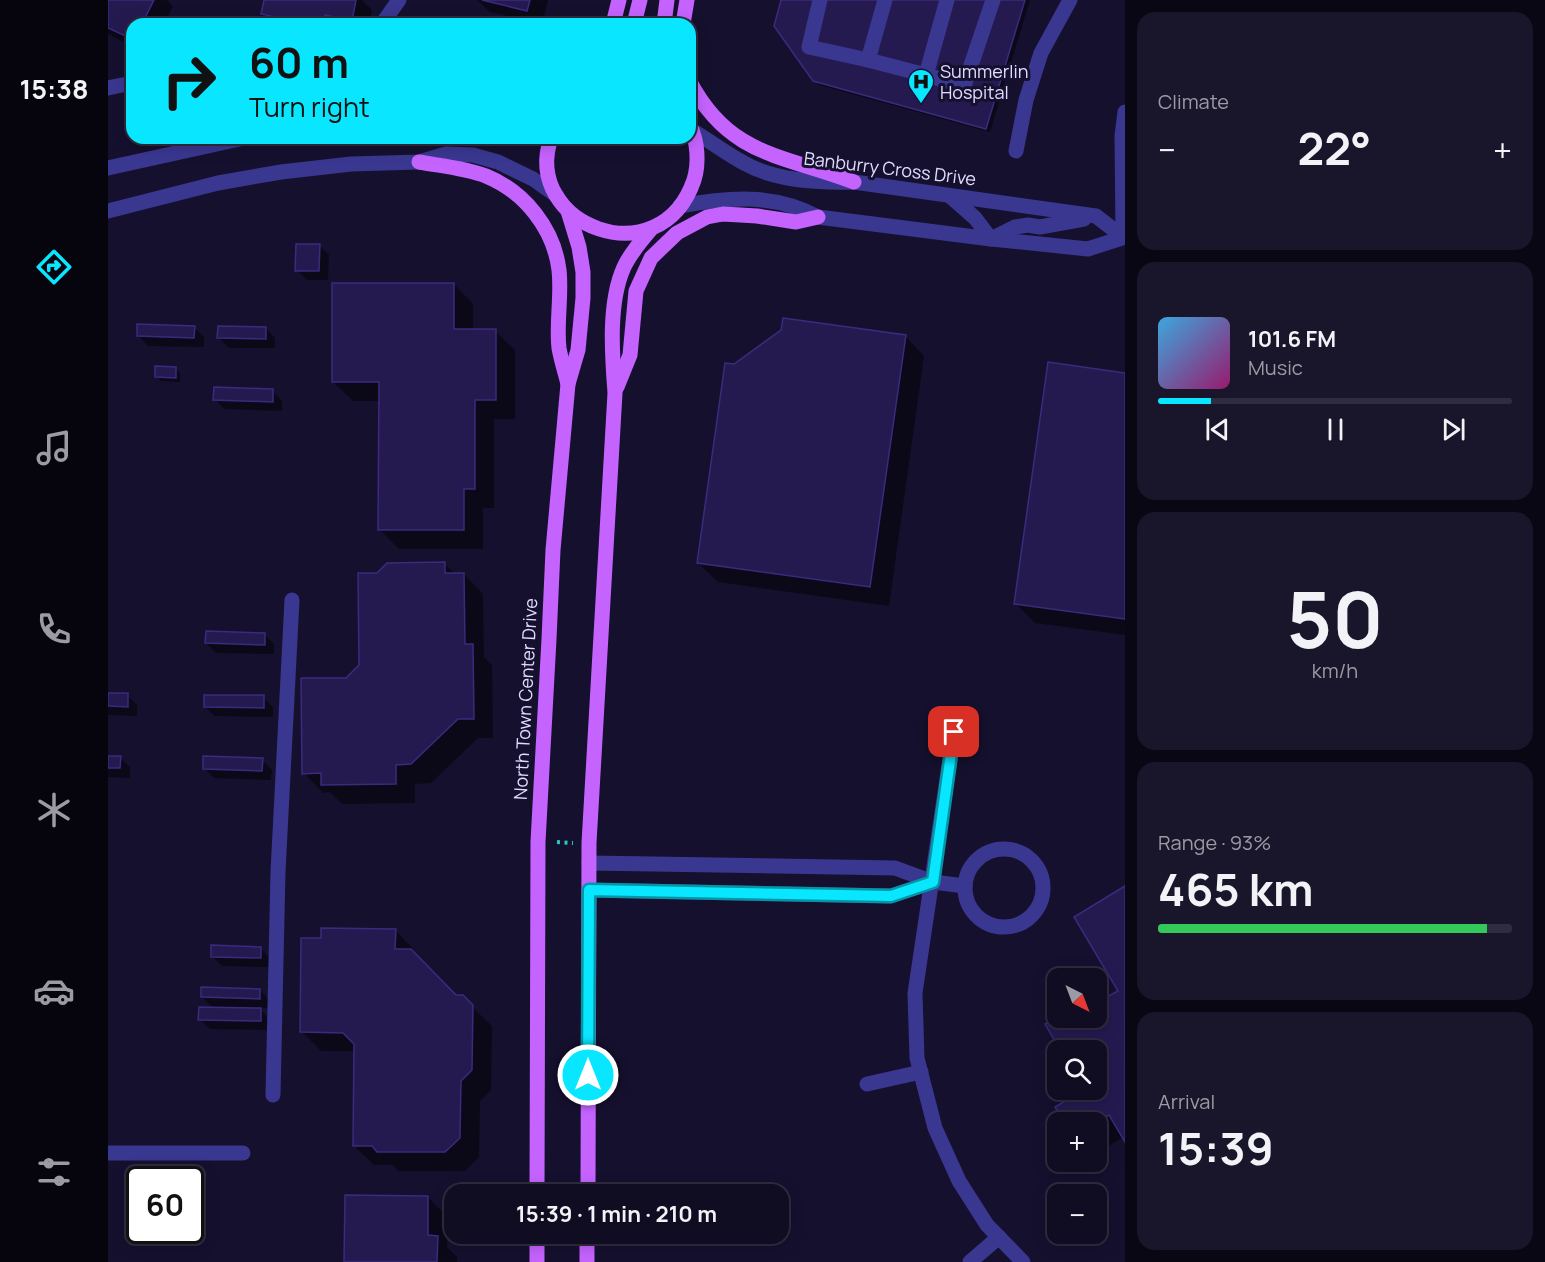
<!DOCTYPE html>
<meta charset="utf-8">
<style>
:root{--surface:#100c22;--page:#19152a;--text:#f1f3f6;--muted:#9c9ba5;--line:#302c40;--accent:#08e7ff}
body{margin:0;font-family:Manrope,sans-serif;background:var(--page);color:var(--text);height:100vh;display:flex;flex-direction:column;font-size:22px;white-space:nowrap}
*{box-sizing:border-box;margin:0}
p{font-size:20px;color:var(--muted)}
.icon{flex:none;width:33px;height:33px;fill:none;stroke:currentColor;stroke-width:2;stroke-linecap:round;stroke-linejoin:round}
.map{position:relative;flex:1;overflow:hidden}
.drawer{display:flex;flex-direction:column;gap:12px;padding:12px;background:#090713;width:420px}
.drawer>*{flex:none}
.top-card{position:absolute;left:18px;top:18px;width:570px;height:126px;border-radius:18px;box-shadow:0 3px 15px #0003,0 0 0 2px var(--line);background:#08e7ff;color:#111;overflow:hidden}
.needle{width:39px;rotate:138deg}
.controls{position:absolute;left:939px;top:968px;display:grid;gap:12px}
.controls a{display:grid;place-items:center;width:60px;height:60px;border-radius:12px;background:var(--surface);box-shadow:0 3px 15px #0003,0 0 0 2px var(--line);font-size:30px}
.speed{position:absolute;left:18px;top:1166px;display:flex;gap:12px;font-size:30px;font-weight:700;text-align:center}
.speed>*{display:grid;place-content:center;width:78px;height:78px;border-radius:50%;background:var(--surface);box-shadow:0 3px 15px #0003,0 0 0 2px var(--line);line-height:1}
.speed .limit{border:3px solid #111;border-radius:9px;background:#fff;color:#111}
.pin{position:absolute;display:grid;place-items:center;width:51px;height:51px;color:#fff;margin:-26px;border-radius:12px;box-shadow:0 3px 9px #0006}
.me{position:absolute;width:66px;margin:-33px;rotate:0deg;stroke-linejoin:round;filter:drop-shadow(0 0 4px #0008)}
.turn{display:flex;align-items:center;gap:21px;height:126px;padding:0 24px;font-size:27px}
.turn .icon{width:78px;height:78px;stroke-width:2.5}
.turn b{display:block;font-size:42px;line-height:51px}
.big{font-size:45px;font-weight:700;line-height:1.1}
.drawer .tile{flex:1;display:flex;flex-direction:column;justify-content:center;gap:9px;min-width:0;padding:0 21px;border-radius:18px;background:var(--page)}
.drawer .dial{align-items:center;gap:0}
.dial b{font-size:78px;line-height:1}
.song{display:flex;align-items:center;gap:18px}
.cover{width:72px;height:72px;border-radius:9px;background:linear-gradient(135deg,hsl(200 70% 55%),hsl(320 70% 35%))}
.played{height:6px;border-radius:3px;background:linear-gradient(90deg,var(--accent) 15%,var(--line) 15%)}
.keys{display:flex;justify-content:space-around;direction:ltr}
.heat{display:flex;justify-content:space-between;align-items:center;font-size:33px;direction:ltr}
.charge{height:9px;border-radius:4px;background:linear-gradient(90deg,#34c759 93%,var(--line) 0)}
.trip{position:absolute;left:336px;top:1184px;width:345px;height:60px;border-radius:18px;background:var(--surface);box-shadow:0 3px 15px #0003,0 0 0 2px var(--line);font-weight:700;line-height:60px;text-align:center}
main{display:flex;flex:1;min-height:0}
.dock{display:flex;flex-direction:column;width:108px;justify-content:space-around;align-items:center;background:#06050e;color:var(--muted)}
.dock .icon{width:42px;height:42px}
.dock .selected{color:var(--accent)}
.dock b{font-size:27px;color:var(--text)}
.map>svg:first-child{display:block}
.shadow{fill:#0007}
.building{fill:#251a50;stroke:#3b2a7e;stroke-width:1.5}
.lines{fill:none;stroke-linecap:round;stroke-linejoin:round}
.path{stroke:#27c8be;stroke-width:4;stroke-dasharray:3 4.5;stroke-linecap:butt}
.minor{stroke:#3a3790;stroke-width:15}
.major{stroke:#c563ff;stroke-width:15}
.route-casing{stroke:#0596a6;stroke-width:15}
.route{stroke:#08e7ff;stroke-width:10}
.labels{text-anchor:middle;stroke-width:6;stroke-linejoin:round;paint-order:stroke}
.poi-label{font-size:18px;fill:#e0dcff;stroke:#15102e;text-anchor:start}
.street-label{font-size:18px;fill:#e0dcff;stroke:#15102e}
</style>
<main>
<nav class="dock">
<b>15:38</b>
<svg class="icon selected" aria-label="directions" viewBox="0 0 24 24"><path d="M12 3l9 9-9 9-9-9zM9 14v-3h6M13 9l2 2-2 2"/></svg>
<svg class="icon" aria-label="music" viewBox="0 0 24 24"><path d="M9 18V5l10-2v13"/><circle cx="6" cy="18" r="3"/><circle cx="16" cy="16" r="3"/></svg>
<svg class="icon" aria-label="phone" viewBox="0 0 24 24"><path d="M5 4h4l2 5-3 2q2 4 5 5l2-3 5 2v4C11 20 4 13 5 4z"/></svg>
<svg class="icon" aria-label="climate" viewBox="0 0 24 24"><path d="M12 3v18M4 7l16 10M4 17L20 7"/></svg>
<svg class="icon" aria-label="car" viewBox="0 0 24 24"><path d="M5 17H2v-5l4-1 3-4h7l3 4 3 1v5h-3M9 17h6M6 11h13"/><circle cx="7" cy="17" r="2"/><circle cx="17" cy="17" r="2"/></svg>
<svg class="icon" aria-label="filters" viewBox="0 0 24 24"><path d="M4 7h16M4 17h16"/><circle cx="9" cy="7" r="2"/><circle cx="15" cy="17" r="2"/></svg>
</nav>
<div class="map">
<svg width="1017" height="1262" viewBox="0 0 1017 1262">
<rect width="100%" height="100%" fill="#15102e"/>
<g class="shadow">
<path d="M0,0H59L65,6L56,24H24V46L0,34Z"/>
<path d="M158,0H254L264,10L261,24H165L155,13Z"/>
<path d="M369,0H440L434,24L382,12Z"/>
<path d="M675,0H922L882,132L711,85L706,80Z"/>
<path d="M211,245L221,255L220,280H199L189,270Z"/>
<path d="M346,284L365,304V331H387L407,350V419H386V508H375V549H291L272,530V401H245L225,382Z"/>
<path d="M86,327L96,337V347L40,346L31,336Z"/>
<path d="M158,328L167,338V348H121L111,338Z"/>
<path d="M797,336L816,356L781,606L610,582L590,563L627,366Z"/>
<path d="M68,369L72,373V382L53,381L49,376Z"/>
<path d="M1017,375V635L927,623L907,603Z"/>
<path d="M164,391L174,401V411L116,409L107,399Z"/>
<path d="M336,563L347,574H356L375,594L376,657L384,665L385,738H370L323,783L307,784V803L234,804L222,792L215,793L196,773L239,679L253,665L269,574Z"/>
<path d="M157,635L166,644V654L108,653L98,643Z"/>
<path d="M0,694L19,695L29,705V716L0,715Z"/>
<path d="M155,697L165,707V717L107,716L97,707Z"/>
<path d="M0,758H12L22,767V778L0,777Z"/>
<path d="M154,760L164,770L163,780L106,778L96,768Z"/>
<path d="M1017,888V1139L1016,1137L988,1153V1122H958L980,1089H988V1050H954L988,1017L989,995L995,1001L1012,991Z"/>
<path d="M287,930L306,950V955L348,997H354L384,1026L383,1090L372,1101L371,1157L357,1171H290L285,1165H266L246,1146L248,1051H213L193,1031L214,939Z"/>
<path d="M152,948L162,958V967L114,966L104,956Z"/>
<path d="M152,990L161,1000V1008H151L162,1020V1030L102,1029L92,1019L106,1009L94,997Z"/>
<path d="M320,1197L339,1217V1247L349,1257V1262H238Z"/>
</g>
<g class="building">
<path d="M0,0H46L34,24H24V39L0,28Z"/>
<path d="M156,0H248L244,21L217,15L215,24H199L153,14Z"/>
<path d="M374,0H422L419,11Z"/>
<path d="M673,0H917L878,129L705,81L666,26Z"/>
<path d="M188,244H212L211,271H187Z"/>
<path d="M224,283H346V329H388V400H367V489H356V530H270L271,382H224Z"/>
<path d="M675,318L798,335L762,587L589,563L617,363L626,364L673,330Z"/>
<path d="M29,324L87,326L86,338L29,336Z"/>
<path d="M110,326L158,327V339L109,338Z"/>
<path d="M940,362L1017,373V619L906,604Z"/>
<path d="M47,366L68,367V378L47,377Z"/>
<path d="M106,387L165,389V402L105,400Z"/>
<path d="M337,562V573H356L357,644H365L366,719H350L303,764L288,765V784L213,785V773L194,774L193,678H238L251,665L250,573H269L279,563Z"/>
<path d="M98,631L157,633V645L97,643Z"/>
<path d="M0,693H20V707L0,706Z"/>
<path d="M96,695H156V708L96,707Z"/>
<path d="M0,756H13L12,768H0Z"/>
<path d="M95,756L155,758L154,771L95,769Z"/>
<path d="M1017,886V1142L1001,1115L988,1122H956L947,1107L977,1089H988V1050H952L937,1024L950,1016L988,1017V993L993,1000L1010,991L966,917Z"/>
<path d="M213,928L288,929L287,949H303L348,995H355L365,1005L364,1070L353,1081L352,1138L337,1152H269L264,1146H245L246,1044L235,1033L192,1032L193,938H213Z"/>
<path d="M103,945L153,947V958L103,957Z"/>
<path d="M93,987L152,989V999L93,997Z"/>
<path d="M91,1007L153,1008V1021L90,1020Z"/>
<path d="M237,1195L320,1196V1235L330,1236L329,1262H236Z"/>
</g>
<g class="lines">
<path class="path" d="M449,842L465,843"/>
<g class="minor">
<path d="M712,0L701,47L760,60L777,0"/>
<path d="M839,0L818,75L856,86L885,0"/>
<path d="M274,24L291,0"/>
<path d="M760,60L818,75"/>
<path d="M0,88L24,83"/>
<path d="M585,131C602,141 619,154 636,163C667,181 712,183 746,182L988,216L1015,237"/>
<path d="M908,151L918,100L933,53L962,0"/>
<path d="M0,168L136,138"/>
<path d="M842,196L867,218L883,239L907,227L920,225L932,227L976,219"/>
<path d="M572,206C620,197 666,193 710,217L883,239L980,249L1017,237"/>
<path d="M0,211L110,183L173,172L243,164L311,162L338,154L365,155L390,162L425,179L449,196"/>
<path d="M1015,237L1014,136L1017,112"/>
<path d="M846,732L807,993L809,1058L827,1128L851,1181L879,1225L915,1262"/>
<circle cx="896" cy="888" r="39"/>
<path d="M481,863L787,868L825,882L857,886"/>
<path d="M481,890L783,896L825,882"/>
<path d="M759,1084L813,1072"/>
<path d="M165,1095L170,872L184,600"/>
<path d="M0,1153H135"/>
<path d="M862,1262L891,1237"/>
</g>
<g class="major">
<path d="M505,24L511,0"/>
<path d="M526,24L532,0"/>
<path d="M556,24L559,0"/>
<path d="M575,24L579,0"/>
<path d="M582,82C622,157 676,155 746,182"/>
<path d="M443,138C413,225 552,279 586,180C591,164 590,141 582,126"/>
<path d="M311,162C333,166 357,168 378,176C417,192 446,229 451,270C454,296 448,323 451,348C453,360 457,372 460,384"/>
<path d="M509,387L522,355L528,291L543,258L569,233L599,217L615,214L649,216L688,222L710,217"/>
<path d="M429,1194L430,842L441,639L445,550L460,384L470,350L475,298V272L471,247L460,211"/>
<path d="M480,1194L481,843L507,393C504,355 500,302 516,267C523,252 534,240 544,228"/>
<path d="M429,1262V1233"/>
<path d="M479,1262V1233"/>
</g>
</g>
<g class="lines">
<defs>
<path id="route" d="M480,1075L481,890L783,896L825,882L846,732"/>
</defs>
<use href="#route" class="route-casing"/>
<use href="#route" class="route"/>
</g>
<defs>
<symbol id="hospital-pin" viewBox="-11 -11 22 30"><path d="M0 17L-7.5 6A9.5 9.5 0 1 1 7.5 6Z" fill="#08e7ff" stroke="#15102e"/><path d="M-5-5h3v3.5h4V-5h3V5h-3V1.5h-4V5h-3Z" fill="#111"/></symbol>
</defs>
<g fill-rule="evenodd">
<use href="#hospital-pin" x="798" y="67" width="30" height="40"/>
</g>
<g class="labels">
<g class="poi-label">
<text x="832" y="78">Summerlin<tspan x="832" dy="21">Hospital</tspan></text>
</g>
<g class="street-label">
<text transform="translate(782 169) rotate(7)" y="6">Banburry Cross Drive</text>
<text transform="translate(418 699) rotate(-87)" y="6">North Town Center Drive</text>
</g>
</g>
</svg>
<div class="controls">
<a><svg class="needle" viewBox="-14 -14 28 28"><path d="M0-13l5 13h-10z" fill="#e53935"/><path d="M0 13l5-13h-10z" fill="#9c9ba5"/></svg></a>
<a><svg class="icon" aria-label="search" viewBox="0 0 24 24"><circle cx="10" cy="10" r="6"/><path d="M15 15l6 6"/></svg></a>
<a>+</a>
<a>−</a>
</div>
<div class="speed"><div class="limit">60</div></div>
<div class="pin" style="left:846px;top:732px;background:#d93025"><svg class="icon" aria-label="arrive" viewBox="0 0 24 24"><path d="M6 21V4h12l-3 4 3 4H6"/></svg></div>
<svg class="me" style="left:480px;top:1075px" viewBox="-20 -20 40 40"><circle r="17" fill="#08e7ff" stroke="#fff" stroke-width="3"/><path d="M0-11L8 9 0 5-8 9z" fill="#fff"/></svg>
<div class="trip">15:39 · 1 min · 210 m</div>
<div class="top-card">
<div class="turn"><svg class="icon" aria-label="right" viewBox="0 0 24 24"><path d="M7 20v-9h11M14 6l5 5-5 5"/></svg><div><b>60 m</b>Turn right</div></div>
</div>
</div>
<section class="drawer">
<div class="tile"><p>Climate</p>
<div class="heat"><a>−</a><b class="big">22°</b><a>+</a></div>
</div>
<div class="tile">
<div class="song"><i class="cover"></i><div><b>101.6 FM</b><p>Music</p></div></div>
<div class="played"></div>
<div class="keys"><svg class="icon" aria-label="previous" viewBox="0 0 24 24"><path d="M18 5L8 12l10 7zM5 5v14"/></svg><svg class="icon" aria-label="pause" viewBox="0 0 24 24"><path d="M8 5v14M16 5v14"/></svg><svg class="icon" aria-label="next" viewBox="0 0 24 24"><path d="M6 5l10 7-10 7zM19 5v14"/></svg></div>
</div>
<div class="tile dial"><b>50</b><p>km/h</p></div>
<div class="tile"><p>Range · 93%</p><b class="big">465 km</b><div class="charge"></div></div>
<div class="tile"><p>Arrival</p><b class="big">15:39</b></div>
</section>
</main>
